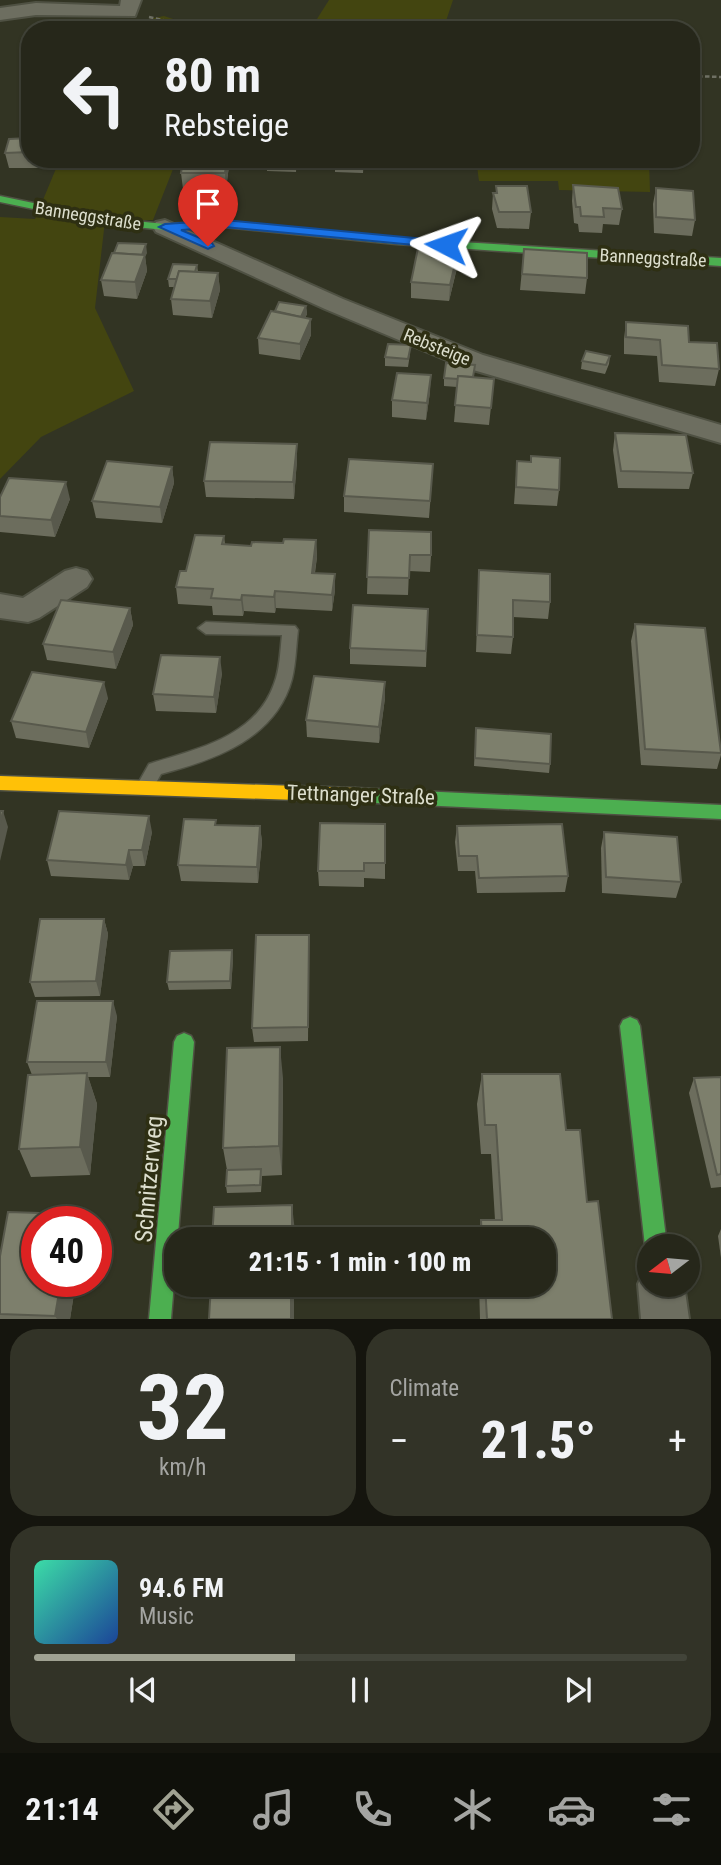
<!DOCTYPE html>
<meta charset="utf-8">
<style>
:root{--surface:#26271a;--page:#323327;--text:#f1f3f6;--muted:#a4a5a2;--line:#424439;--accent:#a0a292}
body{margin:0;font-family:"Roboto Condensed",sans-serif;background:var(--page);color:var(--text);height:100vh;display:flex;flex-direction:column;font-size:26px;white-space:nowrap}
*{box-sizing:border-box;margin:0}
p{font-size:23px;color:var(--muted)}
.icon{flex:none;width:38px;height:38px;fill:none;stroke:currentColor;stroke-width:2;stroke-linecap:round;stroke-linejoin:round}
.map{position:relative;height:1319px;overflow:hidden}
.panel{display:flex;flex-direction:column;gap:10px;padding:10px;background:#15150e;flex:1}
.panel>*{flex:none}
.guide{position:absolute;left:21px;top:21px;width:679px;height:147px;border-radius:28px;box-shadow:0 2px 5px #0004,0 0 0 2px var(--line);background:#26271a;color:var(--text);overflow:hidden}
.needle{width:46px;rotate:254deg}
.tools{position:absolute;left:637px;top:1234px;display:grid;gap:14px}
.tools a{display:grid;place-items:center;width:63px;height:63px;border-radius:50%;background:var(--surface);box-shadow:0 2px 5px #0004,0 0 0 2px var(--line);font-size:35px}
.speed{position:absolute;left:21px;top:1206px;display:flex;gap:14px;font-size:35px;font-weight:700;text-align:center}
.speed>*{display:grid;place-content:center;width:91px;height:91px;border-radius:50%;background:var(--surface);box-shadow:0 2px 5px #0004,0 0 0 2px var(--line);line-height:1}
.speed .limit{border:10px solid #d22;background:#fff;color:#111}
.pin{position:absolute;display:grid;place-items:center;width:60px;height:60px;color:#fff;margin:-72px -30px;border-radius:50% 50% 50% 0;rotate:-45deg;box-shadow:0 0 7px #0007}
.pin .icon{rotate:45deg}
.me{position:absolute;width:77px;margin:-38px;rotate:274deg;stroke-linejoin:round;filter:drop-shadow(0 0 5px #0008)}
.turn{display:flex;align-items:center;gap:24px;height:147px;padding:0 28px;font-size:32px}
.turn .icon{width:91px;height:91px;stroke-width:2.5}
.turn b{display:block;font-size:49px;line-height:60px}
.big{font-size:52px;font-weight:800;line-height:1.1}
.panel .card{flex:1;display:flex;flex-direction:column;justify-content:center;gap:10px;min-width:0;padding:0 24px;border-radius:28px;background:var(--page)}
.panel .dial{align-items:center;gap:0}
.dial b{font-size:91px;line-height:1}
.song{display:flex;align-items:center;gap:21px}
.cover{width:84px;height:84px;border-radius:10px;background:linear-gradient(135deg,hsl(160 70% 55%),hsl(220 70% 35%))}
.played{height:7px;border-radius:4px;background:linear-gradient(90deg,var(--accent) 40%,var(--line) 40%)}
.keys{display:flex;justify-content:space-around;direction:ltr}
.heat{display:flex;justify-content:space-between;align-items:center;font-size:38px;direction:ltr}
.panel .tiles{flex:1;display:grid;gap:10px;grid-template-columns:1fr 1fr}
.card:last-child{grid-column:span 2}
.trip{position:absolute;left:164px;top:1227px;width:392px;height:70px;border-radius:28px;background:var(--surface);box-shadow:0 2px 5px #0004,0 0 0 2px var(--line);font-weight:800;line-height:70px;text-align:center}
.menu{display:flex;height:112px;justify-content:space-around;align-items:center;background:#0f100a;color:var(--muted)}
.menu .icon{width:49px;height:49px}
.menu .on{color:var(--accent)}
.menu b{font-size:32px;color:var(--text)}
.map>svg:first-child{display:block}
.green{fill:#434510}
.lines{fill:none;stroke-linecap:round;stroke-linejoin:round}
.lane-casing{stroke:#4f5143;stroke-width:3}
.street-casing{stroke:#4f5143;stroke-width:4}
.fast-casing{stroke:#4f5143;stroke-width:3}
.slow-casing{stroke:#4f5143;stroke-width:3}
.path{stroke:#6f7064;stroke-width:2.5;stroke-dasharray:4.5 2.5;stroke-linecap:butt}
.lane{fill:#6d6e60;fill-rule:evenodd}
.street{fill:#6d6e60;fill-rule:evenodd}
.fast{fill:#4caf50;fill-rule:evenodd}
.slow{fill:#ffc107;fill-rule:evenodd}
.wall{fill:#6c6d5d}
.shaded-wall{fill:#58594c}
.building{fill:#7d7f6c;stroke:#58594c;stroke-width:2}
.route{fill:#1a73e8;stroke:#114b97;stroke-width:2}
.labels{text-anchor:middle;stroke-width:7;stroke-linejoin:round;paint-order:stroke}
.far-street-label{font-size:18px;fill:#dcdecd;stroke:#2e2f13}
.street-label{font-size:21px;fill:#dcdecd;stroke:#2e2f13}
.near-street-label{font-size:24px;fill:#dcdecd;stroke:#2e2f13}
</style>
<div class="map">
<svg width="721" height="1319" viewBox="0 0 721 1319">
<rect width="100%" height="100%" fill="#323423"/>
<g class="green">
<path d="M329,0H453L443,30H310Z"/>
<path d="M164,16L207,30H138L140,21Z"/>
<path d="M60,159H177L153,220L105,221L95,308L134,391L41,437L0,479V217L35,219Z"/>
<path d="M476,159H649L650,192L559,190L558,181H479Z"/>
</g>
<g class="lines">
<defs>
<path id="lane" d="M206,622L295,626L298,630C296,646 296,663 292,679C276,739 214,760 161,774L151,792L145,794L139,792L136,787L149,764C196,749 255,738 274,684C280,669 280,652 282,635L206,634L198,628Z"/>
<g id="street">
<path d="M121,0H141L135,16L36,15L0,20V8L36,3L120,6Z"/>
<path d="M165,220L343,299L483,355L721,425V443L463,367L325,309L156,232L153,227L156,222Z"/>
<path d="M76,568L87,571L92,579L87,587L39,618L28,622L0,618V594L23,598L65,571Z"/>
<path d="M649,1266V1284H684L689,1319H641L638,1284L645,1268Z"/>
</g>
<g id="fast">
<path d="M0,196L105,218L165,224L224,221L396,238L721,258V266L396,244L224,227L165,230L105,224L0,202Z"/>
<path d="M355,788L721,805V819L355,802L349,800L346,795L349,790Z"/>
<path d="M630,1017L637,1020L640,1026L667,1246H649V1254L645,1246L620,1026L623,1020Z"/>
<path d="M184,1033L191,1036L194,1042L171,1319H149L174,1042L177,1036Z"/>
</g>
<path id="slow" d="M0,776L355,788L361,790L364,795L361,800L355,802L0,790Z"/>
</defs>
<use href="#lane" class="lane-casing"/>
<use href="#street" class="street-casing"/>
<use href="#fast" class="fast-casing"/>
<use href="#slow" class="slow-casing"/>
<g class="path">
<path d="M149,17L210,30"/>
<path d="M691,76L721,77"/>
</g>
<use href="#lane" class="lane"/>
<use href="#street" class="street"/>
<use href="#fast" class="fast"/>
<use href="#slow" class="slow"/>
</g>
<g class="wall">
<path d="M30,138V159H48L46,168H9L5,153Z"/>
<path d="M183,159H229V166L226,189H183L181,173Z"/>
<path d="M267,159H297L296,172L267,171Z"/>
<path d="M335,159H364L363,173L335,172Z"/>
<path d="M573,185L622,209L619,225L603,224L602,233L579,232L578,224L574,223L572,201Z"/>
<path d="M496,186L531,212L529,229L497,228L492,209L493,193H496Z"/>
<path d="M656,188L695,220L692,236L654,233L653,204Z"/>
<path d="M435,249L464,250L462,271L456,270L457,268L449,301L411,298V282Z"/>
<path d="M524,249L587,278L585,294L520,290Z"/>
<path d="M147,253L145,256L147,271L137,299L104,296L101,280Z"/>
<path d="M197,265L198,272L218,273L220,290L212,318L173,315L171,299L174,287H169L168,279Z"/>
<path d="M306,306L307,314L305,318L311,335L300,360L259,354L258,338L275,311Z"/>
<path d="M626,322L689,342L719,369L715,386L659,382L657,356L624,354V339Z"/>
<path d="M410,354L408,367L385,366V357Z"/>
<path d="M610,356L609,364L605,374L581,369L582,361Z"/>
<path d="M474,377L494,379L489,425L454,422L457,387L444,386V378Z"/>
<path d="M430,392L426,420L392,417V400Z"/>
<path d="M615,433L693,473L689,489L618,488L613,450Z"/>
<path d="M531,456L559,490L557,506L514,504L517,461L530,462Z"/>
<path d="M297,460L294,499L206,497L204,481Z"/>
<path d="M172,467L174,483L162,523L96,518L92,501Z"/>
<path d="M432,480L429,518L344,512V496Z"/>
<path d="M0,497L70,499L55,537L0,532Z"/>
<path d="M369,530L431,555L430,572L409,571L408,595L367,594Z"/>
<path d="M224,536L225,544L251,546L316,540L317,557L315,573L335,590L332,611L276,608L275,613L244,611L243,616L213,615L212,606L178,604L176,587L186,571Z"/>
<path d="M479,570L550,602L548,619L513,617V637L511,654L476,652Z"/>
<path d="M130,608L133,625L116,669L47,660L43,644Z"/>
<path d="M428,609L426,667L350,664V648Z"/>
<path d="M635,624L721,749V755L717,769L641,765L631,641Z"/>
<path d="M222,673L216,713L156,711L153,694Z"/>
<path d="M108,698L89,748L16,738L11,721Z"/>
<path d="M385,698L379,743L307,737L306,720Z"/>
<path d="M476,728L550,764L549,773L474,766Z"/>
<path d="M385,824V879L364,878V887L319,886L318,871Z"/>
<path d="M216,825L260,826L262,842L258,883L181,881L178,865Z"/>
<path d="M457,826L568,876L565,892L477,893L475,871H458L455,842Z"/>
<path d="M152,832L145,866H133L129,880L51,876L47,860Z"/>
<path d="M604,832L681,882L676,898L602,893L601,848Z"/>
<path d="M104,919L108,934L100,996L35,997L30,982Z"/>
<path d="M309,935L308,1041L254,1042L252,1028Z"/>
<path d="M232,950L233,958L231,989L169,990L167,982Z"/>
<path d="M117,1016L110,1077H88L97,1104L90,1175L31,1177L19,1149L32,1075L27,1062Z"/>
<path d="M482,1074L566,1130L587,1202L612,1319H480L479,1284H544V1239H478L481,1220H495L491,1154H481L477,1104Z"/>
<path d="M721,1077V1187L711,1188L689,1093L694,1078Z"/>
<path d="M283,1078L282,1175L262,1176L261,1192L227,1193L226,1186L227,1170L223,1148Z"/>
<path d="M8,1212L72,1214L75,1222H37V1281H76L70,1319H0V1256Z"/>
<path d="M721,1229V1258L718,1236Z"/>
</g>
<g class="shaded-wall">
<path d="M227,159H229V166L226,189L225,173Z"/>
<path d="M146,244L147,253L145,256L147,271L137,299L135,282L139,262Z"/>
<path d="M458,251L457,267L449,301L450,285Z"/>
<path d="M218,273L220,290L212,318L210,301Z"/>
<path d="M306,306L307,314L299,331V322Z"/>
<path d="M311,319V335L300,360V344Z"/>
<path d="M431,375L430,392L426,420L427,403Z"/>
<path d="M297,444V460L294,499L293,482Z"/>
<path d="M172,467L174,483L162,523L160,507Z"/>
<path d="M66,482L70,499L55,537L51,520Z"/>
<path d="M316,540L317,557L312,589V573Z"/>
<path d="M335,574V590L332,611V595Z"/>
<path d="M275,591L276,608L275,613L274,597Z"/>
<path d="M242,595L244,611L243,616L241,600Z"/>
<path d="M130,608L133,625L116,669L113,652Z"/>
<path d="M220,657L222,673L216,713L214,697Z"/>
<path d="M104,682L108,698L89,748L86,732Z"/>
<path d="M385,682V698L379,743V727Z"/>
<path d="M3,811L8,827L0,861V824Z"/>
<path d="M149,816L152,832L145,866L142,850Z"/>
<path d="M260,826L262,842L258,883L257,867Z"/>
<path d="M129,850L133,866L129,880L126,865Z"/>
<path d="M104,919L108,934L100,996L96,981Z"/>
<path d="M232,950L233,958L231,989L230,981Z"/>
<path d="M113,1001L117,1016L110,1077L106,1062Z"/>
<path d="M280,1047L283,1078L282,1175L279,1146Z"/>
<path d="M87,1073L97,1104L90,1175L80,1147Z"/>
<path d="M292,1205L295,1232V1239H292Z"/>
<path d="M61,1281H76L70,1319H57L55,1316Z"/>
<rect x="291" y="1284" width="3" height="35"/>
</g>
<g class="building">
<path d="M30,138V152L5,153L9,139Z"/>
<path d="M183,159H227L225,173H181Z"/>
<path d="M573,185L618,188L622,209L603,208L604,217L581,216L580,207H576Z"/>
<path d="M496,186H527L531,212H499L493,193H497Z"/>
<path d="M656,188L693,191L695,220L656,217Z"/>
<path d="M118,243L146,244L142,255L114,253Z"/>
<path d="M418,248L458,251L450,285L411,282Z"/>
<path d="M436,248L464,250L463,262H457L458,251L435,249Z"/>
<path d="M524,249L587,253V278L522,274Z"/>
<path d="M112,253L145,255L135,282L101,280Z"/>
<path d="M173,264L197,265L195,272L179,271L177,279H168Z"/>
<path d="M179,271L218,273L210,301L171,299Z"/>
<path d="M279,302L306,306L301,317L275,311Z"/>
<path d="M271,311L311,319L300,344L258,338Z"/>
<path d="M626,322L688,326L689,342L717,343L719,369L662,365L660,340L626,337Z"/>
<path d="M388,344L411,345L408,359L385,357Z"/>
<path d="M586,351L610,356L606,365L582,361Z"/>
<path d="M446,363L475,365L473,377L458,376V379L444,378Z"/>
<path d="M397,373L431,375L427,403L392,400Z"/>
<path d="M458,376L494,379L491,408L455,405Z"/>
<path d="M615,433L686,435L693,473L621,471Z"/>
<path d="M210,442L297,444L293,482L204,481Z"/>
<path d="M531,456L560,458L559,490L516,487L517,461L531,462Z"/>
<path d="M349,459L433,464L430,501L344,496Z"/>
<path d="M107,461L172,467L160,507L92,501Z"/>
<path d="M9,478L66,482L51,520L0,516V497Z"/>
<path d="M369,530L431,532V555H410L409,578L367,577Z"/>
<path d="M195,535L224,536L222,544L251,546L252,542L283,543L284,539L316,540L312,573L335,574L332,595L275,591L274,597L242,595L241,600L211,598L213,589L176,587L180,571H186Z"/>
<path d="M479,570L550,574V602L513,600V637L477,635Z"/>
<path d="M61,600L130,608L113,652L43,644Z"/>
<path d="M353,605L428,609L426,651L350,648Z"/>
<path d="M635,624L705,628L721,753L645,749Z"/>
<path d="M161,655L220,657L214,697L153,694Z"/>
<path d="M32,672L104,682L86,732L11,721Z"/>
<path d="M314,676L385,682L379,727L306,720Z"/>
<path d="M476,728L551,734L550,764L475,758Z"/>
<path d="M0,811H3L0,824Z"/>
<path d="M59,811L149,816L142,850H129L126,865L47,860Z"/>
<path d="M184,819L216,820L215,825L260,826L257,867L178,865Z"/>
<path d="M320,823L385,824V863H364V871H318Z"/>
<path d="M562,824L568,876L479,878L477,856H459L457,826Z"/>
<path d="M604,832L677,837L681,882L606,877Z"/>
<path d="M40,919H104L96,981L30,982Z"/>
<path d="M256,935H309L308,1027L252,1028Z"/>
<path d="M232,950L230,981L167,982L170,951Z"/>
<path d="M37,1001H113L106,1062H27Z"/>
<path d="M280,1047L279,1146L223,1148L227,1048Z"/>
<path d="M87,1073L80,1147L19,1149L28,1075Z"/>
<path d="M482,1074H560L566,1130H580L587,1202L598,1201L612,1319H487L485,1284H544V1239H482L481,1220H502L496,1125H485Z"/>
<path d="M721,1077V1174L717,1175L694,1078Z"/>
<path d="M261,1169L260,1185L226,1186L227,1170Z"/>
<path d="M292,1205V1239H212L214,1207Z"/>
<path d="M8,1212L72,1214L70,1222H37V1281H61L55,1316L0,1314V1256Z"/>
<path d="M211,1284H291V1319H209Z"/>
</g>
<path class="route" d="M224,220L446,241L452,245L446,248L224,227L181,230L212,243L214,246L208,249L159,227L165,224Z"/>
<g class="labels">
<g class="far-street-label">
<text transform="translate(88 216) rotate(9)" y="6">Banneggstraße</text>
<text transform="translate(653 258) rotate(3)" y="6">Banneggstraße</text>
<text transform="translate(437 347) rotate(22)" y="6">Rebsteige</text>
</g>
<g class="street-label">
<text transform="translate(361 795) rotate(2)" y="7">Tettnanger Straße</text>
</g>
<g class="near-street-label">
<text transform="translate(149 1179) rotate(-85)" y="8">Schnitzerweg</text>
</g>
</g>
</svg>
<div class="tools">
<a><svg class="needle" viewBox="-14 -14 28 28"><path d="M0-13l5 13h-10z" fill="#e53935"/><path d="M0 13l5-13h-10z" fill="#a4a5a2"/></svg></a>
</div>
<div class="speed"><div class="limit">40</div></div>
<div class="pin" style="left:208px;top:246px;background:#d93025"><svg class="icon" aria-label="arrive" viewBox="0 0 24 24"><path d="M6 21V4h12l-3 4 3 4H6"/></svg></div>
<svg class="me" style="left:446px;top:245px" viewBox="-20 -20 40 40"><path d="M0-17L14 15 0 8-14 15z" fill="#1a73e8" stroke="#fff" stroke-width="4"/></svg>
<div class="trip">21:15 · 1 min · 100 m</div>
<div class="guide">
<div class="turn"><svg class="icon" aria-label="left" viewBox="0 0 24 24"><path d="M17 20v-9H6M10 6l-5 5 5 5"/></svg><div><b>80 m</b>Rebsteige</div></div>
</div>
</div>
<section class="panel">
<div class="tiles">
<div class="card dial"><b>32</b><p>km/h</p></div>
<div class="card"><p>Climate</p>
<div class="heat"><a>−</a><b class="big">21.5°</b><a>+</a></div>
</div>
<div class="card">
<div class="song"><i class="cover"></i><div><b>94.6 FM</b><p>Music</p></div></div>
<div class="played"></div>
<div class="keys"><svg class="icon" aria-label="previous" viewBox="0 0 24 24"><path d="M18 5L8 12l10 7zM5 5v14"/></svg><svg class="icon" aria-label="pause" viewBox="0 0 24 24"><path d="M8 5v14M16 5v14"/></svg><svg class="icon" aria-label="next" viewBox="0 0 24 24"><path d="M6 5l10 7-10 7zM19 5v14"/></svg></div>
</div>
</div>
</section>
<nav class="menu">
<b>21:14</b>
<svg class="icon on" aria-label="directions" viewBox="0 0 24 24"><path d="M12 3l9 9-9 9-9-9zM9 14v-3h6M13 9l2 2-2 2"/></svg>
<svg class="icon" aria-label="music" viewBox="0 0 24 24"><path d="M9 18V5l10-2v13"/><circle cx="6" cy="18" r="3"/><circle cx="16" cy="16" r="3"/></svg>
<svg class="icon" aria-label="phone" viewBox="0 0 24 24"><path d="M5 4h4l2 5-3 2q2 4 5 5l2-3 5 2v4C11 20 4 13 5 4z"/></svg>
<svg class="icon" aria-label="climate" viewBox="0 0 24 24"><path d="M12 3v18M4 7l16 10M4 17L20 7"/></svg>
<svg class="icon" aria-label="car" viewBox="0 0 24 24"><path d="M5 17H2v-5l4-1 3-4h7l3 4 3 1v5h-3M9 17h6M6 11h13"/><circle cx="7" cy="17" r="2"/><circle cx="17" cy="17" r="2"/></svg>
<svg class="icon" aria-label="filters" viewBox="0 0 24 24"><path d="M4 7h16M4 17h16"/><circle cx="9" cy="7" r="2"/><circle cx="15" cy="17" r="2"/></svg>
</nav>
